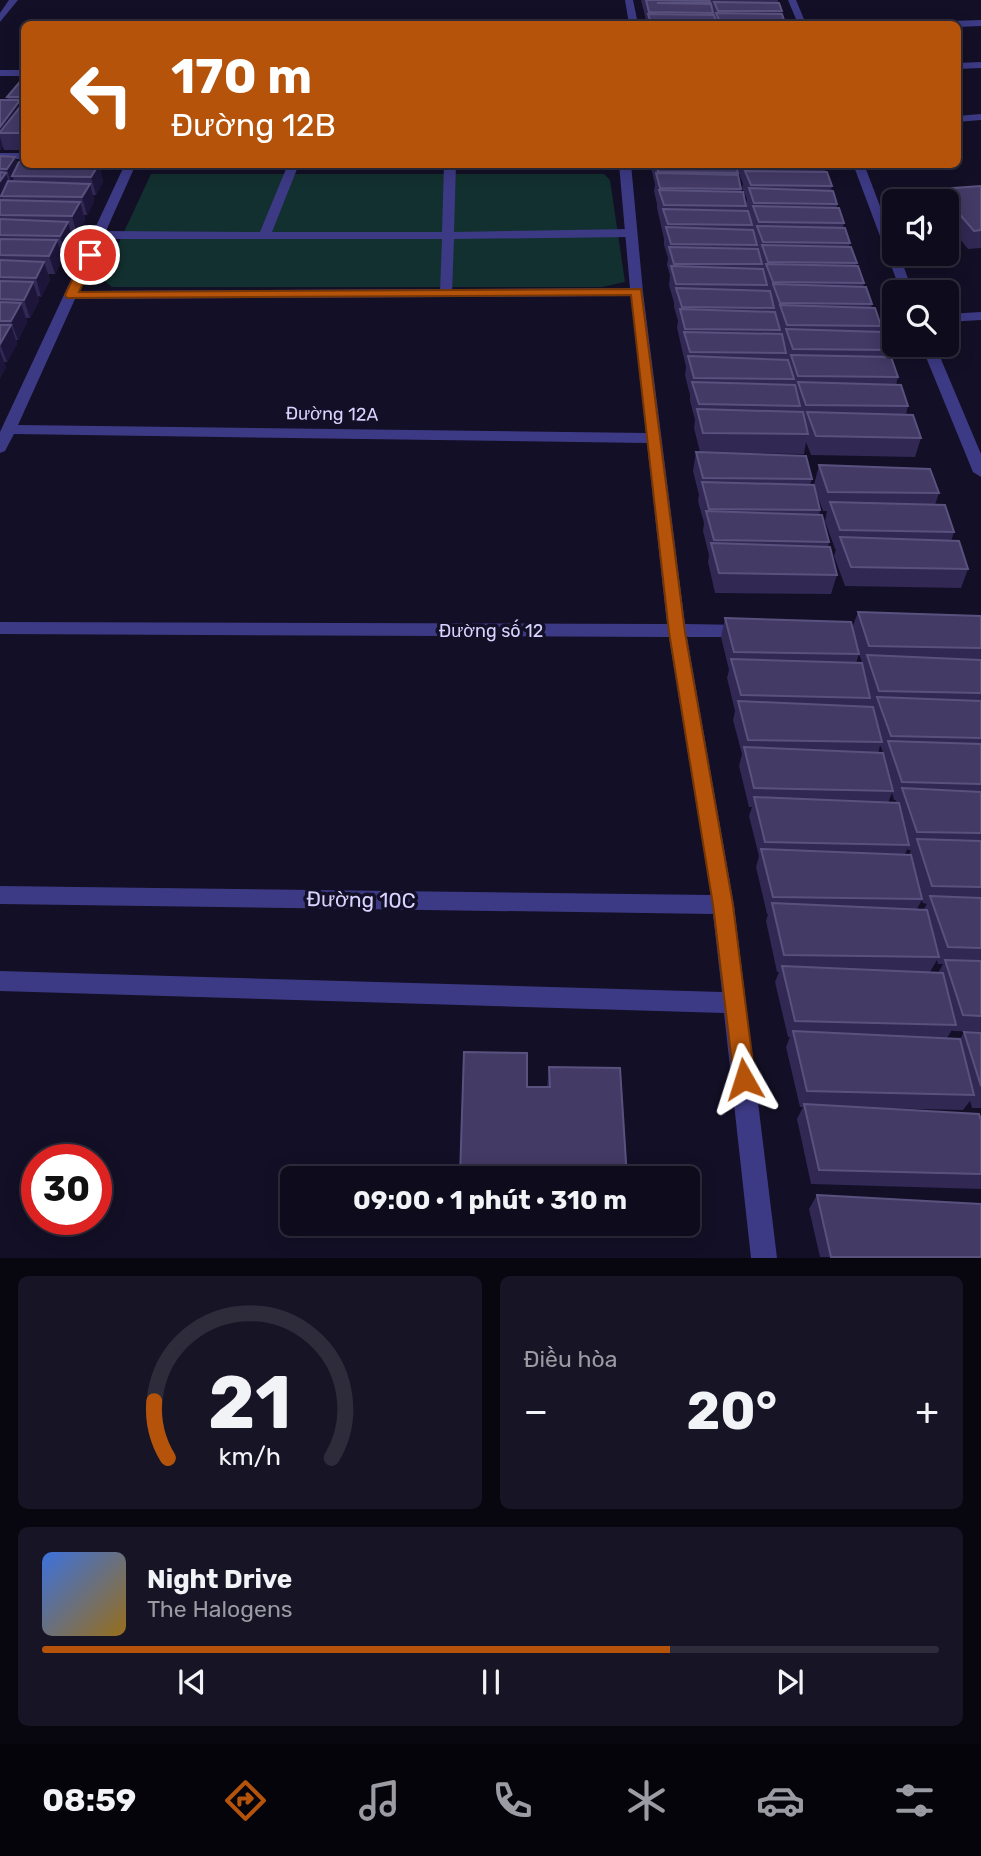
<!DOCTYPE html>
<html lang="vi">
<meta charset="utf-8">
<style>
:root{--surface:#0e0b1c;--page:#171425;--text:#f1f3f6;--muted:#9b9ba3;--line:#2e2b3b;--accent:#b45309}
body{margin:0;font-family:Rubik,sans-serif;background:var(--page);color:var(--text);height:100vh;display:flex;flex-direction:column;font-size:26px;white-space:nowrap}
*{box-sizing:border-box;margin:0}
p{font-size:23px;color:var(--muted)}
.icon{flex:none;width:38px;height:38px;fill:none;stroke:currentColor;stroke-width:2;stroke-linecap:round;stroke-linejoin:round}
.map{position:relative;height:1258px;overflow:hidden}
.sheet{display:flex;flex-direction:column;gap:18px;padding:18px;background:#08060f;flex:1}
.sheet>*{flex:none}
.guide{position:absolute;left:21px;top:21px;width:940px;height:147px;border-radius:10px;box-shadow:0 4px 18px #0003,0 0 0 2px var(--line);background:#b45309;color:#fff;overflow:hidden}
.fabs{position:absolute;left:882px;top:189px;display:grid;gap:14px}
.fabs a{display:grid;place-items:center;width:77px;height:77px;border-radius:10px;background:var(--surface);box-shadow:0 4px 18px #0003,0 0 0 2px var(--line);font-size:35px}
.speed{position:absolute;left:21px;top:1144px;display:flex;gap:14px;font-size:35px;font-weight:700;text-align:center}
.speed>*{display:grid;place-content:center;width:91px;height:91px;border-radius:50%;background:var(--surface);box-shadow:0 4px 18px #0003,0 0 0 2px var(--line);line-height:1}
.speed .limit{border:10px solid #d22;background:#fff;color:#111}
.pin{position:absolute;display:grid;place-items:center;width:60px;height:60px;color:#fff;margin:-30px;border:4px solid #fff;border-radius:50%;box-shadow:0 2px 7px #0007}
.me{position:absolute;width:77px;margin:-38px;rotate:354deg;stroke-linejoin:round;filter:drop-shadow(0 0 5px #0008)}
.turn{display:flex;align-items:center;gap:24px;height:147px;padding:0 35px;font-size:32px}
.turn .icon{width:91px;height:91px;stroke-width:2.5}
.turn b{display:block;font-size:49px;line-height:60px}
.big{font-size:52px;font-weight:700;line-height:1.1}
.sheet .tile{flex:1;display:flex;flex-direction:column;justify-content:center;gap:10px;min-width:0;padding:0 24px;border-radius:10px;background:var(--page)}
.sheet .dial{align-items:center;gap:0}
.dial svg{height:182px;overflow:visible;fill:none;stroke:var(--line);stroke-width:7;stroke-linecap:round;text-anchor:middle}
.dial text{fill:var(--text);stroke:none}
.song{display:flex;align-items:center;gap:21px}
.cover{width:84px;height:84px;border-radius:10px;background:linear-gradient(135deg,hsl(220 70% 55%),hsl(40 70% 35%))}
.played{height:7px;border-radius:4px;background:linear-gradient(90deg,var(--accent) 70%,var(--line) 70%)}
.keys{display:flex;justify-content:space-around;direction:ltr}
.heat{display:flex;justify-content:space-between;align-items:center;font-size:38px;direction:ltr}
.sheet .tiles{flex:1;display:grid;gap:18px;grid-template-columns:1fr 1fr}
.tile:last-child{grid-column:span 2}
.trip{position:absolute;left:280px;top:1166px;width:420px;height:70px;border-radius:10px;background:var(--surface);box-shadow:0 4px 18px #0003,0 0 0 2px var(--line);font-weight:700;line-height:70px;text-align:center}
.tab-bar{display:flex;height:112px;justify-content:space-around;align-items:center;background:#06040b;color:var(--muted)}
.tab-bar .icon{width:49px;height:49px}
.tab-bar .active{color:var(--accent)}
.tab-bar b{font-size:32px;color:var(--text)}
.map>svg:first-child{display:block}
.green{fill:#12302f}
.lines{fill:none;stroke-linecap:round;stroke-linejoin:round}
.service{fill:#3d3a85;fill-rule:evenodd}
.minor{fill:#3d3a85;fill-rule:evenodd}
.wall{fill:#312854;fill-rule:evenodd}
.shaded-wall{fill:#1d163a}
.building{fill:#433a66;stroke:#5a527e;stroke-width:2}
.route{fill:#b45309;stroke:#753606;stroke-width:2}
.labels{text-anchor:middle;stroke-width:7;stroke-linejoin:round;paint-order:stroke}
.street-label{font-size:18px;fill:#d9d4ff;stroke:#130f26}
.near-street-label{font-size:21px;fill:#d9d4ff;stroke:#130f26}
</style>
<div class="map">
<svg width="981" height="1258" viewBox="0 0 981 1258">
<rect width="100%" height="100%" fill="#130f26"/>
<path class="green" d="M151,174H604L610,180L625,282L602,287H112L102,279Z"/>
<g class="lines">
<g class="service">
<path d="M981,20V26L957,27L948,24L953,21Z"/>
<path d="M981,62V68L957,69V63Z"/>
<path d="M288,164H299L272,232H442L444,164H456L454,232L631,229L637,233L631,237L454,239L452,293L446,297L440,293L442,239H99L93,235L99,231L260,232Z"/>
</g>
<g class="minor">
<path d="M9,0H18L0,22V13Z"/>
<path d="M625,0H633L638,24H629Z"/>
<path d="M788,0H796L806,24H798Z"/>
<rect x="0" y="70" width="24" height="6"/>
<path d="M981,114V120L957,122V116Z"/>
<rect x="0" y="153" width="24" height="6"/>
<path d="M125,164H136L79,291L630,288L619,164H631L643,292L685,624L745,625L751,626L754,631L751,636L745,637H687L734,905L777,1258H751L724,1013L0,991V971L722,992L713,914L0,904V886L711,895L669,637L0,634V622L667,624L647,443L14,434L5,451L0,453V432ZM631,296L646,433L18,425L75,299Z"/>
<path d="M853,164H864L894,243V254H899L913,292H901Z"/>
<path d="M981,312V320L947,322V314Z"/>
<path d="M921,345H935L981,454V477L973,472Z"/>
</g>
</g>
<g class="wall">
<path d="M641,0H778V3L782,11V14L785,23V24H647Z"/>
<path d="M24,77V150H4L3,147L0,150V100H8L7,97Z"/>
<path d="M0,156L15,157L18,165L99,164L103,182L96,195H93L94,201L87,215H84L85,220L77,234H71L73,240L65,254H62L63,258L55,274H48L50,280L41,297L38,296L39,301L30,318H26L27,322L18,340H16L17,344L7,362H4L6,367L0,378Z"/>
<path d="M650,164H735L741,189V192L746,205L747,199L742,188L743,184L738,171V166L737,164H824L826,168L825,172L832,186L831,191L837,204V208L844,223L843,228L850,243L849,247L857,263L856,266L864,283L863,287L872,304L871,308L881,326L880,332L890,350L888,357L898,377L896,385L908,406L906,415L921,438L915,457L811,455L806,442L804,454L720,453L812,479L810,485H814L819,465L939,493L935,505L954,532L951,541L968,569L961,588L845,586L834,556L836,549H835L825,521L827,511H823L815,489L820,510L819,515L829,542L828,547L837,575L831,594L715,593L708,562L709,555L703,531L704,523L698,501L699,495L693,471L696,452H700L694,428L695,420L690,401V395L685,375L686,367L677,328L678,321L674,307V303L669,285L670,275L667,265L668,258L664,245V239L657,208V204L654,191L655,184Z"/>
<path d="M981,186V248L968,249L947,223V201H935L938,189Z"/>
<path d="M858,612L981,616V1032L953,1031L952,1030L947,1038L960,1039L964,1032L981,1033V1108H972L970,1101L963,1110L873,1108L981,1120V1189L811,1184L797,1119L803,1107H800L786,1047L790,1037H788L775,982L779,972H777L766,921L768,914H767L756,867L759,856L749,816L752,807H749L739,766L742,754L733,720L735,711L727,678L729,670L721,637L725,618L852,628ZM859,654L863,665V667L856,663ZM880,746L881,747L883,753H878ZM892,793L894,800H896L895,803H888ZM908,848V850H911L909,855L905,854ZM922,900L923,903L927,904L923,910L917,909ZM937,960L938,964H943L938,973L930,972Z"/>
<path d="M464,1052L527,1087H547L549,1067L627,1178H460Z"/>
<path d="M817,1195L981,1257H820L809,1209Z"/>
</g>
<g class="shaded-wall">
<path d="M20,100L24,117L0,133V127Z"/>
<path d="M0,137L3,147L1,150L0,147Z"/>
<path d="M15,157L20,174L12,176L15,183L12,187L7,169Z"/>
<path d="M99,164L103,182L96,195L91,177Z"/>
<path d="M6,173L11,190L1,196L3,203L0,195V181Z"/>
<path d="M90,184L94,201L87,215L82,197Z"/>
<path d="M80,202L85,220L77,234L72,216Z"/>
<path d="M68,222L73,240L65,254L60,236Z"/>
<path d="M57,240L63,258L55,274L49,256Z"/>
<path d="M44,262L50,280L41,297L36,278Z"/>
<path d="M33,282L39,301L30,318L24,300Z"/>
<path d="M21,303L27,322L18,340L11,321Z"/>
<path d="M11,325L17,344L7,362L0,344Z"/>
<path d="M0,351L6,367L0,378Z"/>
</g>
<g class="building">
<path d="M646,0H709L710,2L657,3L711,4L713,13L649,12Z"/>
<path d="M714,2L779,3L782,11H718Z"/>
<path d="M716,13L782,14L785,23L720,22Z"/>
<path d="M648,14L714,15L717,24L651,23Z"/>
<path d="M24,77V97H7Z"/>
<path d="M0,100H20L0,127Z"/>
<path d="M24,102V133H0V132Z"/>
<path d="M0,156L15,157L7,169H0Z"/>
<path d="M19,162H24V164H99L91,177L12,176Z"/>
<path d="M656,164H735L738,173L658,172Z"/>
<path d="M745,164H824L826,168L746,167Z"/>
<path d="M745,171L827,172L832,186L751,185Z"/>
<path d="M0,172L6,173L0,181Z"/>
<path d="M656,173L738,175L741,189L660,188Z"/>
<path d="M8,181L90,184L82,197L1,196Z"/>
<path d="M981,186V230L974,231L938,189Z"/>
<path d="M749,188L833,191L837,204L754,203Z"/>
<path d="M659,190L743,192L746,206L664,205Z"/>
<path d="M0,200L80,202L72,216L0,215Z"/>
<path d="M753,206L839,208L844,223L759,222Z"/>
<path d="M663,209L748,211L752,225L668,224Z"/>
<path d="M0,219L68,222L60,236L0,235Z"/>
<path d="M757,226L845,228L850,243L763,242Z"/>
<path d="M666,227L753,230L757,245L671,244Z"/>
<path d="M0,239L57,240L49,256L0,255Z"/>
<path d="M762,245L851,247L857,263L768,262Z"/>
<path d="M669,247L758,249L762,264H674Z"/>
<path d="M0,260L44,262L36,278L0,277Z"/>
<path d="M766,264L858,266L864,283L773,282Z"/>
<path d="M671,266L763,269L767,285L676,284Z"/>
<path d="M0,281L33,282L24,300L0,299Z"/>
<path d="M773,284L866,287L872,304L780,303Z"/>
<path d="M676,288L770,291L774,308L682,307Z"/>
<path d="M0,302L21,303L11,321H0Z"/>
<path d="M780,305L875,308L881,326L787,325Z"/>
<path d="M680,309L775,312L780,330L685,329Z"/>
<path d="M0,325H11L0,344Z"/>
<path d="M786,329L883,332L890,350L793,349Z"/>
<path d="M684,332L782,334L786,353L690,352Z"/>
<path d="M791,355L891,357L898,377L798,376Z"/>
<path d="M688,356L788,360L794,379L694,378Z"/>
<path d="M692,382L795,385L800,406L699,404Z"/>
<path d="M798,382L901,385L908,406L806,405Z"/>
<path d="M697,409L803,412L808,434L703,433Z"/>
<path d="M807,412L913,415L921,438L816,436Z"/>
<path d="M696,452L806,456L812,479L703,478Z"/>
<path d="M819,465L930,469L939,493L828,492Z"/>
<path d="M702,482L814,485L820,510L709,509Z"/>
<path d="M830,502L945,505L954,532L840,530Z"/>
<path d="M706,511L822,515L829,542L714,540Z"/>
<path d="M840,537L959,541L968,569L851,567Z"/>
<path d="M711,543L830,547L837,575L719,573Z"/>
<path d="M858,612L981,616V648L869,646Z"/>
<path d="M725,618L851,622L859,654L734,652Z"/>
<path d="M867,655L981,660V693L879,691Z"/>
<path d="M731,659L862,663L870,698L741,695Z"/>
<path d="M877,697L981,701V738L891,736Z"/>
<path d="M738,701L873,707L882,742L748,740Z"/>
<path d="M888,741L981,744V784L902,782Z"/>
<path d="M744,747L883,753L893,791L754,788Z"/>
<path d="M902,788L981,792V833L917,832Z"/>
<path d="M754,797L899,803L909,845L765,842Z"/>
<path d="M917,839L981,841V887L932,886Z"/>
<path d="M761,849L911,855L922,899L773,897Z"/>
<path d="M930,896L981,898V948L948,947Z"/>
<path d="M772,903L927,910L939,957L784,955Z"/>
<path d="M945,960L981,961V1016L963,1015Z"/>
<path d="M782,966L943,973L956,1025L795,1021Z"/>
<path d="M793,1031L960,1039L974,1095L807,1091Z"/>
<path d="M964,1032L981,1033V1086Z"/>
<path d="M464,1052L527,1053V1087H550L549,1067L620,1068L627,1178L460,1176Z"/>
<path d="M804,1104L979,1114L981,1120V1174L819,1170Z"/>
<path d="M817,1195L981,1204V1257H831Z"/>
</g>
<path class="route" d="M90,252L95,255L79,292L641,289L685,632L733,905L755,1079L752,1087L744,1090L737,1087L734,1079L713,905L669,632L631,295L67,298L65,295L84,255Z"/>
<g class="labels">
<g class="street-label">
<text transform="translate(332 414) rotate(1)" y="6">Đường 12A</text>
<text x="491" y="637">Đường số 12</text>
</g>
<g class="near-street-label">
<text transform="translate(361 900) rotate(1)" y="7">Đường 10C</text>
</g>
</g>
</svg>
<div class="fabs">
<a><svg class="icon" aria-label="sound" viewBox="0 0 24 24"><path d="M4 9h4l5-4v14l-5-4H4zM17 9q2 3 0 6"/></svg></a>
<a><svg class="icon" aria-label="search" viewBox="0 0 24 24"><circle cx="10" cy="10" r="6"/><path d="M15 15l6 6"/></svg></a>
</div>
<div class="speed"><div class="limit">30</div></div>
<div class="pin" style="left:90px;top:255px;background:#d93025"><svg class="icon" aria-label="arrive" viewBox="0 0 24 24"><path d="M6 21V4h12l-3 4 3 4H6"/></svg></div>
<svg class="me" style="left:744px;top:1079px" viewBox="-20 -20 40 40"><path d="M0-17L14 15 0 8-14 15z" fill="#b45309" stroke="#fff" stroke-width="4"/></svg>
<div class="trip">09:00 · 1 phút · 310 m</div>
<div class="guide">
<div class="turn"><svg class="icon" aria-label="left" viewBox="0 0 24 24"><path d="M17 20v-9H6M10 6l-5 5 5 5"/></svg><div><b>170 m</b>Đường 12B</div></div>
</div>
</div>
<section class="sheet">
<div class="tiles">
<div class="tile dial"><svg viewBox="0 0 100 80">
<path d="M14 69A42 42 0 1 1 86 69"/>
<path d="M14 69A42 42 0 0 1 8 44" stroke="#b45309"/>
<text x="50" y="56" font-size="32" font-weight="700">21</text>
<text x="50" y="72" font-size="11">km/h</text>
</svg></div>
<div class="tile"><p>Điều hòa</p>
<div class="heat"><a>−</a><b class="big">20°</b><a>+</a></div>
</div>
<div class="tile">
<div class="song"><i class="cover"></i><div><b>Night Drive</b><p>The Halogens</p></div></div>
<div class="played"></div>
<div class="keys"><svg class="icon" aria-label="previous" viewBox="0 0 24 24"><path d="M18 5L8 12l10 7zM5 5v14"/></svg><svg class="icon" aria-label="pause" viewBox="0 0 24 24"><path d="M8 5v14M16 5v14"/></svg><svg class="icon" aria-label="next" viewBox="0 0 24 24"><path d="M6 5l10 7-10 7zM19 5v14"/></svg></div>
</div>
</div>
</section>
<nav class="tab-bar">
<b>08:59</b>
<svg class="icon active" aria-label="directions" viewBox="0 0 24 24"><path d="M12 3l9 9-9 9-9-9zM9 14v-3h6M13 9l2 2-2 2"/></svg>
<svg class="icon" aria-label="music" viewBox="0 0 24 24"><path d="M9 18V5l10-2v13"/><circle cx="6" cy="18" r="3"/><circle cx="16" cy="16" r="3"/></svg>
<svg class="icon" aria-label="phone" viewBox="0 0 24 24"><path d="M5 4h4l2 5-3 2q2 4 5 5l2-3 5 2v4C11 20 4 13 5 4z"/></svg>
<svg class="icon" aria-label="climate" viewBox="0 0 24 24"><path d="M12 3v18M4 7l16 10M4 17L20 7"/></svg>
<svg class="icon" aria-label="car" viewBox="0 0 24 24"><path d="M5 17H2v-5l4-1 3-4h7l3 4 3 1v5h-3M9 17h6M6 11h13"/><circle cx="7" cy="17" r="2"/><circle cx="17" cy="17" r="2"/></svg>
<svg class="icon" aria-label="filters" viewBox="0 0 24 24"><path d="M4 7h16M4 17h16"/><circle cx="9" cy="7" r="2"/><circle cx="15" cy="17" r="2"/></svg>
</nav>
